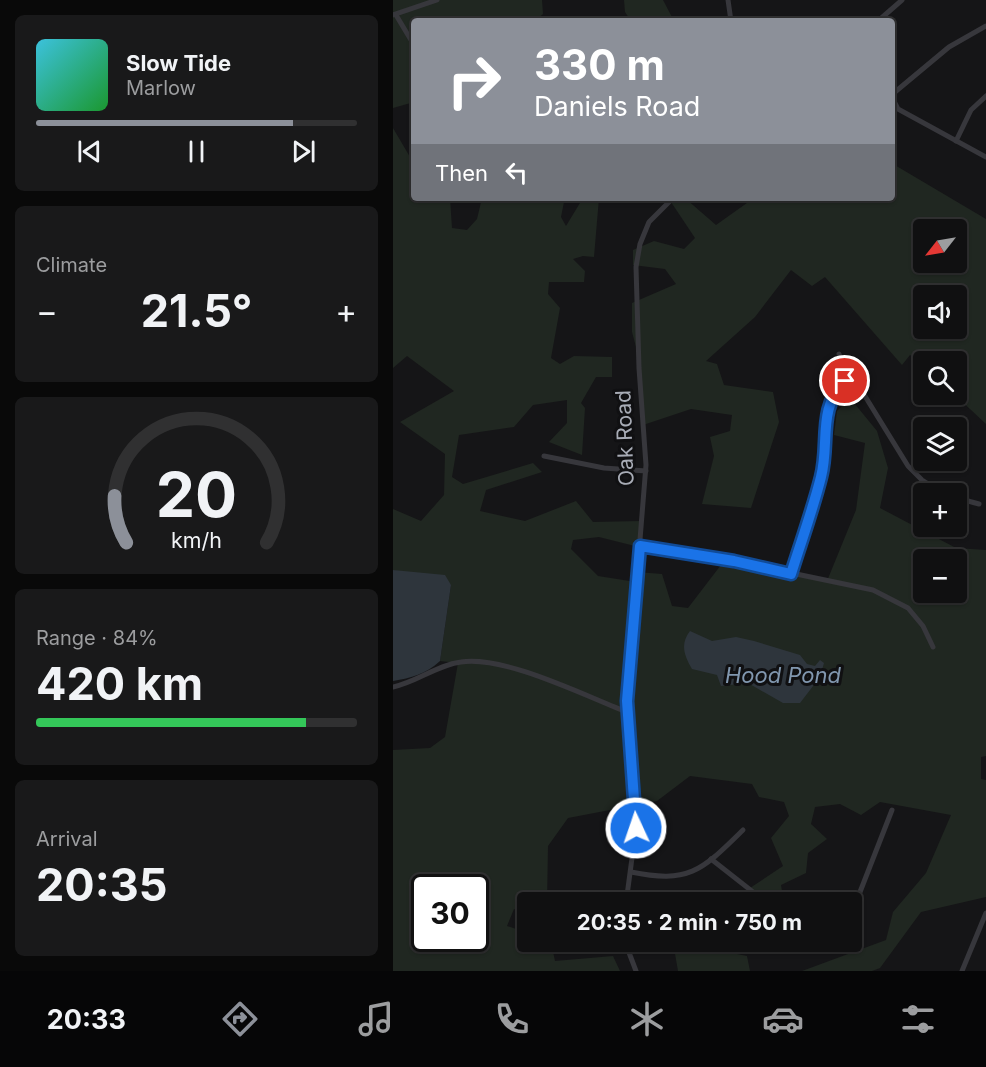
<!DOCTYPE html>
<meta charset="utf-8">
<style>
:root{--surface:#101011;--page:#19191a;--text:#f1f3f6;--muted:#9c9d9f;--line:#303031;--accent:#8c9099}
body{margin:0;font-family:Inter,sans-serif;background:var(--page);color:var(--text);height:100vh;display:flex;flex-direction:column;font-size:22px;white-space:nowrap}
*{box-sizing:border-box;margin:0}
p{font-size:20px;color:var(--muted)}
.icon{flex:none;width:33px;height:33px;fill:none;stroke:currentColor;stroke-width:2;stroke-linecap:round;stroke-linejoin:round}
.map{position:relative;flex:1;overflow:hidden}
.sheet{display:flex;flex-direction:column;gap:15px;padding:15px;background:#090909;width:393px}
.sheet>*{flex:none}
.top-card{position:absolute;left:18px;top:18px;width:484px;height:183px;border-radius:6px;box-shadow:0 2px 4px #0004,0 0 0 2px var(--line);background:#8c9099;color:#fff;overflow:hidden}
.needle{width:39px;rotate:239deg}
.tools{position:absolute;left:520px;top:219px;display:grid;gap:12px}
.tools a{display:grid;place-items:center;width:54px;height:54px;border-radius:6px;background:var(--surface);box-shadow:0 2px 4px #0004,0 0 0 2px var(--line);font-size:30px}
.speed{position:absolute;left:18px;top:874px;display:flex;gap:12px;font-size:30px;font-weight:700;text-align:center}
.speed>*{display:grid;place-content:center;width:78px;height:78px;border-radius:50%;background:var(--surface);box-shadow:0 2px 4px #0004,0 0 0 2px var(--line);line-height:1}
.speed .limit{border:3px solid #111;border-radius:9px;background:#fff;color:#111}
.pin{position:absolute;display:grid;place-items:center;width:51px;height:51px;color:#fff;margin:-26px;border:3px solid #fff;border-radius:50%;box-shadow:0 2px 6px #0007}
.me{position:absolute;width:66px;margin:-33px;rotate:357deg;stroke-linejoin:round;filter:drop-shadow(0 0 4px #0008)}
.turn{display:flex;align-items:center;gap:21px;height:126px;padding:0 24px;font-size:27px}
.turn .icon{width:78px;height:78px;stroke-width:2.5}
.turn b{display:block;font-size:42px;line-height:51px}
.then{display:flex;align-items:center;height:57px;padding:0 24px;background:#0003;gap:12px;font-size:22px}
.big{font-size:45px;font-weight:700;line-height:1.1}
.sheet .tile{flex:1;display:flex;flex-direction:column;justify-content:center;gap:9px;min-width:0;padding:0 21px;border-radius:9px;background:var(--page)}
.sheet .dial{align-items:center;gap:0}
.dial svg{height:156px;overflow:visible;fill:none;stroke:var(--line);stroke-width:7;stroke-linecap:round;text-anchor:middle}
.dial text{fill:var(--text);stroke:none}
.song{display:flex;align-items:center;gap:18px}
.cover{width:72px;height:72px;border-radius:9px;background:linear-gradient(135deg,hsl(190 70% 55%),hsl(130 70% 35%))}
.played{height:6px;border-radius:3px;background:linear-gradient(90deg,var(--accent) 80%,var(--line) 80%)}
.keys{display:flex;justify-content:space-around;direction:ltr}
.heat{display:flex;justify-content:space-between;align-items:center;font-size:33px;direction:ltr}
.charge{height:9px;border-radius:4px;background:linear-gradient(90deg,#34c759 84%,var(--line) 0)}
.trip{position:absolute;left:124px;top:892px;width:345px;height:60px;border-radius:6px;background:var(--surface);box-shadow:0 2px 4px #0004,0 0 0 2px var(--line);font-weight:700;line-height:60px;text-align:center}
.menu{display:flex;height:96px;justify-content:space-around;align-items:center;background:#060607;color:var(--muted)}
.menu .icon{width:42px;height:42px}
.menu .active{color:var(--accent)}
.menu b{font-size:27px;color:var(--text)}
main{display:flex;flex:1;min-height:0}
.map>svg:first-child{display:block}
.green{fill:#202721;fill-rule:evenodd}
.water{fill:#2e353c}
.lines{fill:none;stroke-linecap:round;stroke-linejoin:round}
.minor{stroke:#37373c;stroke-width:5}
.route-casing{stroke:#114b97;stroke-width:15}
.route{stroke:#1a73e8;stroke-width:10}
.labels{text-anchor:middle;stroke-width:6;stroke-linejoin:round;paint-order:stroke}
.street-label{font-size:21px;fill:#a8acb6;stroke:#101012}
.water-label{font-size:22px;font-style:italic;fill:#8197af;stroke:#101012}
</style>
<main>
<section class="sheet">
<div class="tile">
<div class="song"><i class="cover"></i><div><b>Slow Tide</b><p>Marlow</p></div></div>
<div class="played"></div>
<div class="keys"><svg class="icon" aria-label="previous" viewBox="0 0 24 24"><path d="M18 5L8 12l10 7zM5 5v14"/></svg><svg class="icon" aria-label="pause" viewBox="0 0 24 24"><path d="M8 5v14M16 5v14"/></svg><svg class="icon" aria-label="next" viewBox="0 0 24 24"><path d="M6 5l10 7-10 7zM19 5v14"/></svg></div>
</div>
<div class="tile"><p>Climate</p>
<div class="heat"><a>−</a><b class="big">21.5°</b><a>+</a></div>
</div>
<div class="tile dial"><svg viewBox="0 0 100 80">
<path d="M14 69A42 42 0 1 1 86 69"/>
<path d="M14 69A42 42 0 0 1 8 45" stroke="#8c9099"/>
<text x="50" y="56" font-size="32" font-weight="700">20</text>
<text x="50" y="72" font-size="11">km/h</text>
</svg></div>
<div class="tile"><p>Range · 84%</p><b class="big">420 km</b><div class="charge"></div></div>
<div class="tile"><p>Arrival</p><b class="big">20:35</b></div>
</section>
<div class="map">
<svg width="593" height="971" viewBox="0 0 593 971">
<rect width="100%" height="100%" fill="#151517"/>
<g class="green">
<path d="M0,0H149L150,14L142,21H21V102L0,108Z"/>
<path d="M231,0H270L281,21H238L232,12Z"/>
<path d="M0,128L17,157L21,156V198H57L59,228L74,230L84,219L89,198H175L171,202L168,217L173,226L190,198H206L201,257L190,256L180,259L192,271L191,282H156L155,294L167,308L158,358L167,364L181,356L219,357V377H203L188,403L192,408L189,455L156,442L174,423V400L140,405L121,427L66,435L59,477L70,484L140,463L149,472L93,490L87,511L132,521L183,501L200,522L248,521L246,547L206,537L180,540L178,549L205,576L243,582L244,572L269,574L279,606L295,608L331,561L434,581L463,510L472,443L441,435L444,411L457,398L484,431L495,468L487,508L563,548L593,550V756L588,757V779L593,780V897L528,912L487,968L479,971H409L493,940L500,912L533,873L558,815L487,802L468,815L447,804L422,807L418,824L434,839L415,853L413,873L388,885L391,903H366L351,892L390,866L378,838L396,816L391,802L366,797L359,784L297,776L264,801L175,818L155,846L154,903H135V916L121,909L114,926L135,933V942H158L162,961L220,956L227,971H0V750L37,748L52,737L65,663L47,661L58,585L0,570V509L28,521L51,495L52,454L7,422L61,391L14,356L0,368ZM531,560H564V592H531ZM32,888H82V939H32Z"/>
<path d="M500,164L593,219V424L562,395L564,362H531V365L517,355L509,365L432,277L419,286L398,270L362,317L313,361L324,364L331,385L380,392L386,422L358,508L309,504L321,456L317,437L337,431L339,415L298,409L250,425L247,362L239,332V303L283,284L272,269L240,265V250L261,241L291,249L302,238L278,202L293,199L323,225L361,198H500ZM531,230H564V262H531ZM531,296H564V328H531Z"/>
<path d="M280,942H323L339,953L354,956L357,971H285Z"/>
</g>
<g class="water">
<path d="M0,570L52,575L58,585L47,661C33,674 18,678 0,681Z"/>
<path d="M297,631L319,641L343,637L361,641L407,655L414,664L422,666L427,660L431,663L427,677L407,703H390L355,683L328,686L324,675L299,669C291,655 287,644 297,631Z"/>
</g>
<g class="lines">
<g class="minor">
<path d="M335,0L338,21"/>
<path d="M0,15L44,0"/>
<path d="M3,15L21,45"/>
<path d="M485,21L509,0"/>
<path d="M593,26L556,47L502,92L500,99L505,109L593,157"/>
<path d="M563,141L578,110L593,96"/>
<path d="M446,354L455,381"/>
<path d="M455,381L467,388L515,466L529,480L551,494"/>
<path d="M151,456L211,468L253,471"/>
<path d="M564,498L586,504"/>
<path d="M247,546L341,561L480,590L515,608L530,626L540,647"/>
<path d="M398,574L431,466L434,411L444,390L455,381"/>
<path d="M0,687C24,682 44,665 68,662C111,655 192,696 234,712"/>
<path d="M318,859L374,903"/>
<path d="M238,872C297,884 309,870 350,830"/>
<path d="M233,903L243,828L234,701L253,465L246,368L243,267L247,244L256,222L280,198"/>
<path d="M455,903L467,892L499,810"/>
<path d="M232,942L243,971"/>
<path d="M569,971L593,913"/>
</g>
</g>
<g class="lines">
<defs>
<path id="route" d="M243,828L234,701L247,546L341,561L398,574C408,542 420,509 428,477C437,443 424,408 452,381"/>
</defs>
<use href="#route" class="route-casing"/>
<use href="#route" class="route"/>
</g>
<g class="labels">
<g class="street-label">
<text transform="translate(232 438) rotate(-92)" y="7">Oak Road</text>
</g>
<g class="water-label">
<text x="390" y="683">Hood Pond</text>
</g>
</g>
</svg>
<div class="tools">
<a><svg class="needle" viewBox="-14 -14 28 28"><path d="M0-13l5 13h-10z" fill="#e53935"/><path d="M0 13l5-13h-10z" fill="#9c9d9f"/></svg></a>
<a><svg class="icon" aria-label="sound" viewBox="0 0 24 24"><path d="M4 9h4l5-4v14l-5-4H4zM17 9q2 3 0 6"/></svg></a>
<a><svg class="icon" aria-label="search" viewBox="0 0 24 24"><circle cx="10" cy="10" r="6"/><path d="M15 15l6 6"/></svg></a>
<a><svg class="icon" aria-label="layers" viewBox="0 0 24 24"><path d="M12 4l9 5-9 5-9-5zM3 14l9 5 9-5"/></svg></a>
<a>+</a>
<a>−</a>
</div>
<div class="speed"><div class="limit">30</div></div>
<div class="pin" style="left:452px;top:381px;background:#d93025"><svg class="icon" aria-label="arrive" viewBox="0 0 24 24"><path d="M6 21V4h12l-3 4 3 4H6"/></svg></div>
<svg class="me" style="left:243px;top:828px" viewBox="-20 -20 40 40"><circle r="17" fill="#1a73e8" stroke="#fff" stroke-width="3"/><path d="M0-11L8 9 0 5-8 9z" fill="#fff"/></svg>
<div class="trip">20:35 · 2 min · 750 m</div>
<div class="top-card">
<div class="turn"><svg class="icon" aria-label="right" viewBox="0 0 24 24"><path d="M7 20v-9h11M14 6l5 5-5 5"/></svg><div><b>330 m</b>Daniels Road</div></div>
<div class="then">Then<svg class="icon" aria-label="left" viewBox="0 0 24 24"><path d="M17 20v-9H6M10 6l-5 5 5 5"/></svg></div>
</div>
</div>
</main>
<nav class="menu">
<b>20:33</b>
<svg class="icon active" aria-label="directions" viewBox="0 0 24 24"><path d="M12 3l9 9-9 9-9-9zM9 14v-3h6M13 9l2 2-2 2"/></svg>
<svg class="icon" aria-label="music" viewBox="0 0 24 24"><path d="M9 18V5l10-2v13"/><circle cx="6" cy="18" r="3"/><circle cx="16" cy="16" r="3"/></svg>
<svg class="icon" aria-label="phone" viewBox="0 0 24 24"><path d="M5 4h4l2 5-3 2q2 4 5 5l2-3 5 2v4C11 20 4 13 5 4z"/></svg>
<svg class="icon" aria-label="climate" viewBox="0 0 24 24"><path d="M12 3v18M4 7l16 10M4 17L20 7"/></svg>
<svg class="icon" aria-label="car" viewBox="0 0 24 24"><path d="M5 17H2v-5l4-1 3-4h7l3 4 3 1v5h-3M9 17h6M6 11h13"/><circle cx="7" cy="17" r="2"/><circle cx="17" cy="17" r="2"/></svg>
<svg class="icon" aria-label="filters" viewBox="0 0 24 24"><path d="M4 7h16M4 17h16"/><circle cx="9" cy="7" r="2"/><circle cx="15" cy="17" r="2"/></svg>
</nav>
